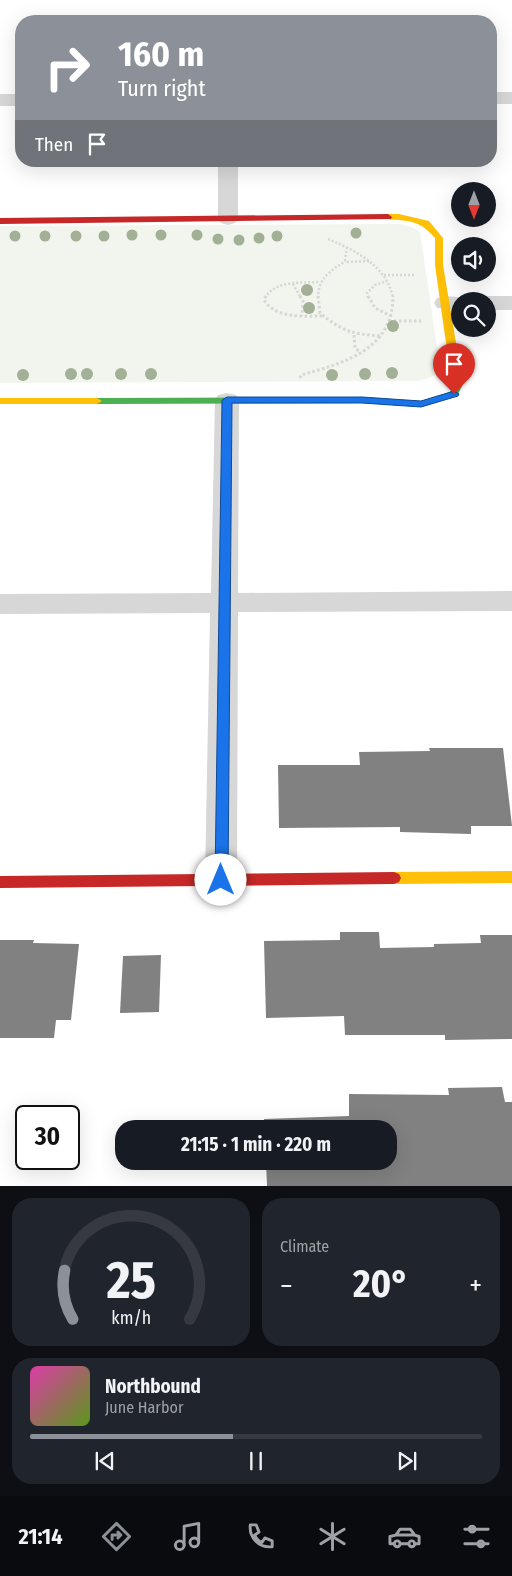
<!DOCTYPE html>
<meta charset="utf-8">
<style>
:root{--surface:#171b24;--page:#20242c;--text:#f1f3f6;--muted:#9ea1a6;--line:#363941;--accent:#8c9099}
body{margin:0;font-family:"Fira Sans Condensed",sans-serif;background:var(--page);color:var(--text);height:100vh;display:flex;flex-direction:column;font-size:19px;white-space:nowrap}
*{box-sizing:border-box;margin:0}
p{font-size:16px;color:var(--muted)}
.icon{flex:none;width:28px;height:28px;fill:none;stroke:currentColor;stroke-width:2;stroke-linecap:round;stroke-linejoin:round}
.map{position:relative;height:1186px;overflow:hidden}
.drawer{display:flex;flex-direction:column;gap:12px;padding:12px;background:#0d0f14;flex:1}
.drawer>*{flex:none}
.top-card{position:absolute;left:15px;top:15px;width:482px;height:152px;border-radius:20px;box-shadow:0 5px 20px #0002;background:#8c9099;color:#fff;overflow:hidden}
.needle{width:32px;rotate:180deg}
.tools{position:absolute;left:451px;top:182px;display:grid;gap:10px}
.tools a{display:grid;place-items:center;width:45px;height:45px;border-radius:50%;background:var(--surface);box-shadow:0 5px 20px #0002;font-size:25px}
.speed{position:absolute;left:15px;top:1105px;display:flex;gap:10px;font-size:25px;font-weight:700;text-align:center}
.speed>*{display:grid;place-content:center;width:65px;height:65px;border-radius:50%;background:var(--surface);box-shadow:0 5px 20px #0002;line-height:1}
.speed .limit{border:2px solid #111;border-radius:8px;background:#fff;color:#111}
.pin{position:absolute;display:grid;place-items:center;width:42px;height:42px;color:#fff;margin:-51px -21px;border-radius:50% 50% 50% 0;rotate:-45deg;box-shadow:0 0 5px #0007}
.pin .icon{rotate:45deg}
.me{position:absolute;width:55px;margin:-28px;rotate:0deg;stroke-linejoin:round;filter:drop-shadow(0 0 4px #0008)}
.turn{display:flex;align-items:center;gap:18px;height:105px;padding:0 20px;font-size:22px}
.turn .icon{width:65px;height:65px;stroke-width:2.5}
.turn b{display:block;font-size:35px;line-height:42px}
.then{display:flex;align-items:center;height:48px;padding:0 20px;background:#0003;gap:10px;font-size:19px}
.big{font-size:38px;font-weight:700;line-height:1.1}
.drawer .card{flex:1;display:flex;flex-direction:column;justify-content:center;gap:8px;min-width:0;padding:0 18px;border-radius:20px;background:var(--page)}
.drawer .dial{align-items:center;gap:0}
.dial svg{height:130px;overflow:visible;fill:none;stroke:var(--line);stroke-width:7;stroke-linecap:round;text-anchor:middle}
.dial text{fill:var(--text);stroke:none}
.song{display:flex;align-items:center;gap:15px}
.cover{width:60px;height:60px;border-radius:8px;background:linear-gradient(135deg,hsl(320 70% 55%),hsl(90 70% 35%))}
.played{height:5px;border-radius:2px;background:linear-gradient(90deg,var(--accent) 45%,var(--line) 45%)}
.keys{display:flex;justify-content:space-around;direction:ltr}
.heat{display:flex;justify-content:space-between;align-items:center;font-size:28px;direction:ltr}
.drawer .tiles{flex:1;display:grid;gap:12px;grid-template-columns:1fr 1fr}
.card:last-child{grid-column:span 2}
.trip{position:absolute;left:115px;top:1120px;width:282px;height:50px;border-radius:20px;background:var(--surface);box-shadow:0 5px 20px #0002;font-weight:700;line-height:50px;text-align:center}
.tab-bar{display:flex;height:80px;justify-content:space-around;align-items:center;background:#090b0e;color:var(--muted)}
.tab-bar .icon{width:35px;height:35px}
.tab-bar .active{color:var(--accent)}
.tab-bar b{font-size:22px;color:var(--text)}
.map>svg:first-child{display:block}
.green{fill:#f1f5ed}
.building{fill:#818181}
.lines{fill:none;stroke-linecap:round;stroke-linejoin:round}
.path-far1{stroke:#d6d6d6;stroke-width:2.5;stroke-dasharray:2 2;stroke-linecap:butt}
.path{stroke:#d6d6d6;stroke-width:3;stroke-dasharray:2.5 2.5;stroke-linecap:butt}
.street{fill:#d7d7d7;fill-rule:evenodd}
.fast{fill:#4caf50;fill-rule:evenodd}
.slow{fill:#ffc107;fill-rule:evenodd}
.jam{fill:#c62828;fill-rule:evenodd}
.tree{fill:#a2b095}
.route{fill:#1a73e8;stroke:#114b97}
</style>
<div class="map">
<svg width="512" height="1186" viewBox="0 0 512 1186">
<rect width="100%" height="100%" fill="#fff"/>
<path class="green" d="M401,224L414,228L420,232L440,367C435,377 428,379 417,381L0,383V226Z"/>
<g class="building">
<path d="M429,748H503L512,826H471V834L400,832V827L279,828L278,765H360L359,752L430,751Z"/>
<path d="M340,932H379L380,948L434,947V944L481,943L480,935H512V1039L445,1040V1035H345L344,1016L266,1018L264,941L340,940Z"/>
<path d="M0,940H34L33,943L79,944L71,1020H56L54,1038H0Z"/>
<path d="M161,955L159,1012L120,1013L123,956Z"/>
<path d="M502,1087L505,1102H512V1186H267L266,1161H389V1129H265L264,1119L349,1116V1094L449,1095L448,1088Z"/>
</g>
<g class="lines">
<g class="path-far1">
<path d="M328,239C355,250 387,266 393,298"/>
<path d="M347,247L345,260L347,262L370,261"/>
<path d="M384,275H416"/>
<path d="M293,284L301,298"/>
<path d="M265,298C275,280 303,283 320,282"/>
<path d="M318,298C318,278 331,270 346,261"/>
<path d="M368,298L367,293L375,285L387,281"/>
</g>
<g class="path">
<path d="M266,296L264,300C276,319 303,316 323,316"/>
<path d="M300,296L303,301L302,316"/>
<path d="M318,296L320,313C342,331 352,334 380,336"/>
<path d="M368,296L375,308L391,316"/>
<path d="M389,321H421"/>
<path d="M354,335L355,348L360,352"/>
<path d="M300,378L301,375C344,363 393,350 393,296"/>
</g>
<g class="street">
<rect x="491" y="92" width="21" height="12"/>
<rect x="0" y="94" width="21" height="12"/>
<path d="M218,161H238V219L235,223L228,225L221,223L218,219Z"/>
<path d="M445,296L468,298L470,301H460V310L437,308L434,303L437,298Z"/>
<path d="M488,296H512V310H488V301H478L480,298Z"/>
<path d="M227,393L236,395L239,400L238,593L512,591V611L238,612L237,880L232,890L221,894L210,890L205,880L210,613L0,614V594L211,593L215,400L218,395Z"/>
</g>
<path class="fast" d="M459,379L464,382L457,396L421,407L362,403L97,404L92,401L97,398L362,397L421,401L450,392L456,380Z"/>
<g class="slow">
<path d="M399,214L429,221L443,238V265L456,343L468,372L462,384L459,385L454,382L458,372L446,343L435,265V238C423,225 418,222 399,220C393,219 389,221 384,217L388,214Z"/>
<path d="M0,398H97L102,401L97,404H0Z"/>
<path d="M512,871V883L394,884L389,882L387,878L389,874L394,872Z"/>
</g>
<g class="jam">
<path d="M388,214L392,217L391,219L0,224V218Z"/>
<path d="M394,872L399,874L401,878L399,882L394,884L0,888V876Z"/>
</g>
</g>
<g class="tree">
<circle cx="356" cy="233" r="5.5"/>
<circle cx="132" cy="235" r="5.5"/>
<circle cx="161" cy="235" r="5.5"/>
<circle cx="197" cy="235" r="5.5"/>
<circle cx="15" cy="236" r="5.5"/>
<circle cx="45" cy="236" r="5.5"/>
<circle cx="76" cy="236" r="5.5"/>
<circle cx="104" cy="236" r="5.5"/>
<circle cx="277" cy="236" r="5.5"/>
<circle cx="259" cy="238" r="5.5"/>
<circle cx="218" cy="239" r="5.5"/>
<circle cx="239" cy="240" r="5.5"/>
<circle cx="307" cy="290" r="6"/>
<circle cx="309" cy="308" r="6"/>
<circle cx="393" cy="326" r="6"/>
<circle cx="392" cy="373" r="6"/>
<circle cx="71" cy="374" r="6"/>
<circle cx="87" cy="374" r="6"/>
<circle cx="121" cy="374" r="6"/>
<circle cx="151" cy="374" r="6"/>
<circle cx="365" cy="374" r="6"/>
<circle cx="23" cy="375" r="6"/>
<circle cx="332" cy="375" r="6"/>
</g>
<path class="route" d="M454,391L459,394L458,396L421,407L362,403H232L228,880L226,883L221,885L216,883L215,880L222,400L227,397H362L421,401Z"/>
</svg>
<div class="tools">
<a><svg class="needle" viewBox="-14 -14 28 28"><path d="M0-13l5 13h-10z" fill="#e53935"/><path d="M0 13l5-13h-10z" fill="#9ea1a6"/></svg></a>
<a><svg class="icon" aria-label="sound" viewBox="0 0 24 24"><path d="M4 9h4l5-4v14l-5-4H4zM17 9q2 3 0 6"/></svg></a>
<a><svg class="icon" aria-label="search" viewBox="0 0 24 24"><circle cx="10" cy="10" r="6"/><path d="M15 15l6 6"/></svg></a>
</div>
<div class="speed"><div class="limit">30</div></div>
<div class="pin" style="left:454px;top:394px;background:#d93025"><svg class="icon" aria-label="arrive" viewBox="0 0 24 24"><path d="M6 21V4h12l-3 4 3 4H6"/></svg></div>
<svg class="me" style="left:221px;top:880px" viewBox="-20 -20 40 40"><circle r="19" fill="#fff"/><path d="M0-13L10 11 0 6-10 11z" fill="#1a73e8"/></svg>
<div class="trip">21:15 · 1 min · 220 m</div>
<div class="top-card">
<div class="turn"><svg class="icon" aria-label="right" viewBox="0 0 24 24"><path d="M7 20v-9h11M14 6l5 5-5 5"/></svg><div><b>160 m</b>Turn right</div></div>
<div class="then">Then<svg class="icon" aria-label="arrive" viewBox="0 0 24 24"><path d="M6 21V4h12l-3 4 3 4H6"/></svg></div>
</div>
</div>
<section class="drawer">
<div class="tiles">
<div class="card dial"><svg viewBox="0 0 100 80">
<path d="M14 69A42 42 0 1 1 86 69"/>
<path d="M14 69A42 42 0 0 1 9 39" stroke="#8c9099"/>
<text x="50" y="56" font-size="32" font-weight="700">25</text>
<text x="50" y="72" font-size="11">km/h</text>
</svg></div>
<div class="card"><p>Climate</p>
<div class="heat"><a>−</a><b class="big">20°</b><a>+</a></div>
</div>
<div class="card">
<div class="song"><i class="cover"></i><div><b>Northbound</b><p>June Harbor</p></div></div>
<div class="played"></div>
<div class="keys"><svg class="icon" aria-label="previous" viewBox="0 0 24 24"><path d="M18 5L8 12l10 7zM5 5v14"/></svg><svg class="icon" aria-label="pause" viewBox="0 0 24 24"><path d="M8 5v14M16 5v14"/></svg><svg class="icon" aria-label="next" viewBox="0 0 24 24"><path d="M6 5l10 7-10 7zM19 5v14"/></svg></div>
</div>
</div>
</section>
<nav class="tab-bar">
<b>21:14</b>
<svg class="icon active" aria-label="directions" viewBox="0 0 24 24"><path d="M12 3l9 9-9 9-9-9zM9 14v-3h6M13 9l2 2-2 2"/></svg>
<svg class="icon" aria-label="music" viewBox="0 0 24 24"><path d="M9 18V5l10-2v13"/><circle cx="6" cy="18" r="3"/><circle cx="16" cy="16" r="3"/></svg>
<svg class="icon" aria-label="phone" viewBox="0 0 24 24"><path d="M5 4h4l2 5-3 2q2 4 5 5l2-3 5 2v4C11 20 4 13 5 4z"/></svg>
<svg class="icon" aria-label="climate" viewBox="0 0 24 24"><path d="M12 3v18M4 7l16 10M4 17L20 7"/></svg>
<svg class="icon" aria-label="car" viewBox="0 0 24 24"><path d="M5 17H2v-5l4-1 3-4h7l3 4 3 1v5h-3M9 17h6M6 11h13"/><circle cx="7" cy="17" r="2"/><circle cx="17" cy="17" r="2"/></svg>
<svg class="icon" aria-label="filters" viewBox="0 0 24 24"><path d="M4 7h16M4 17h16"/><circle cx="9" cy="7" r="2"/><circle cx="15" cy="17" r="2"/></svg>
</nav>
